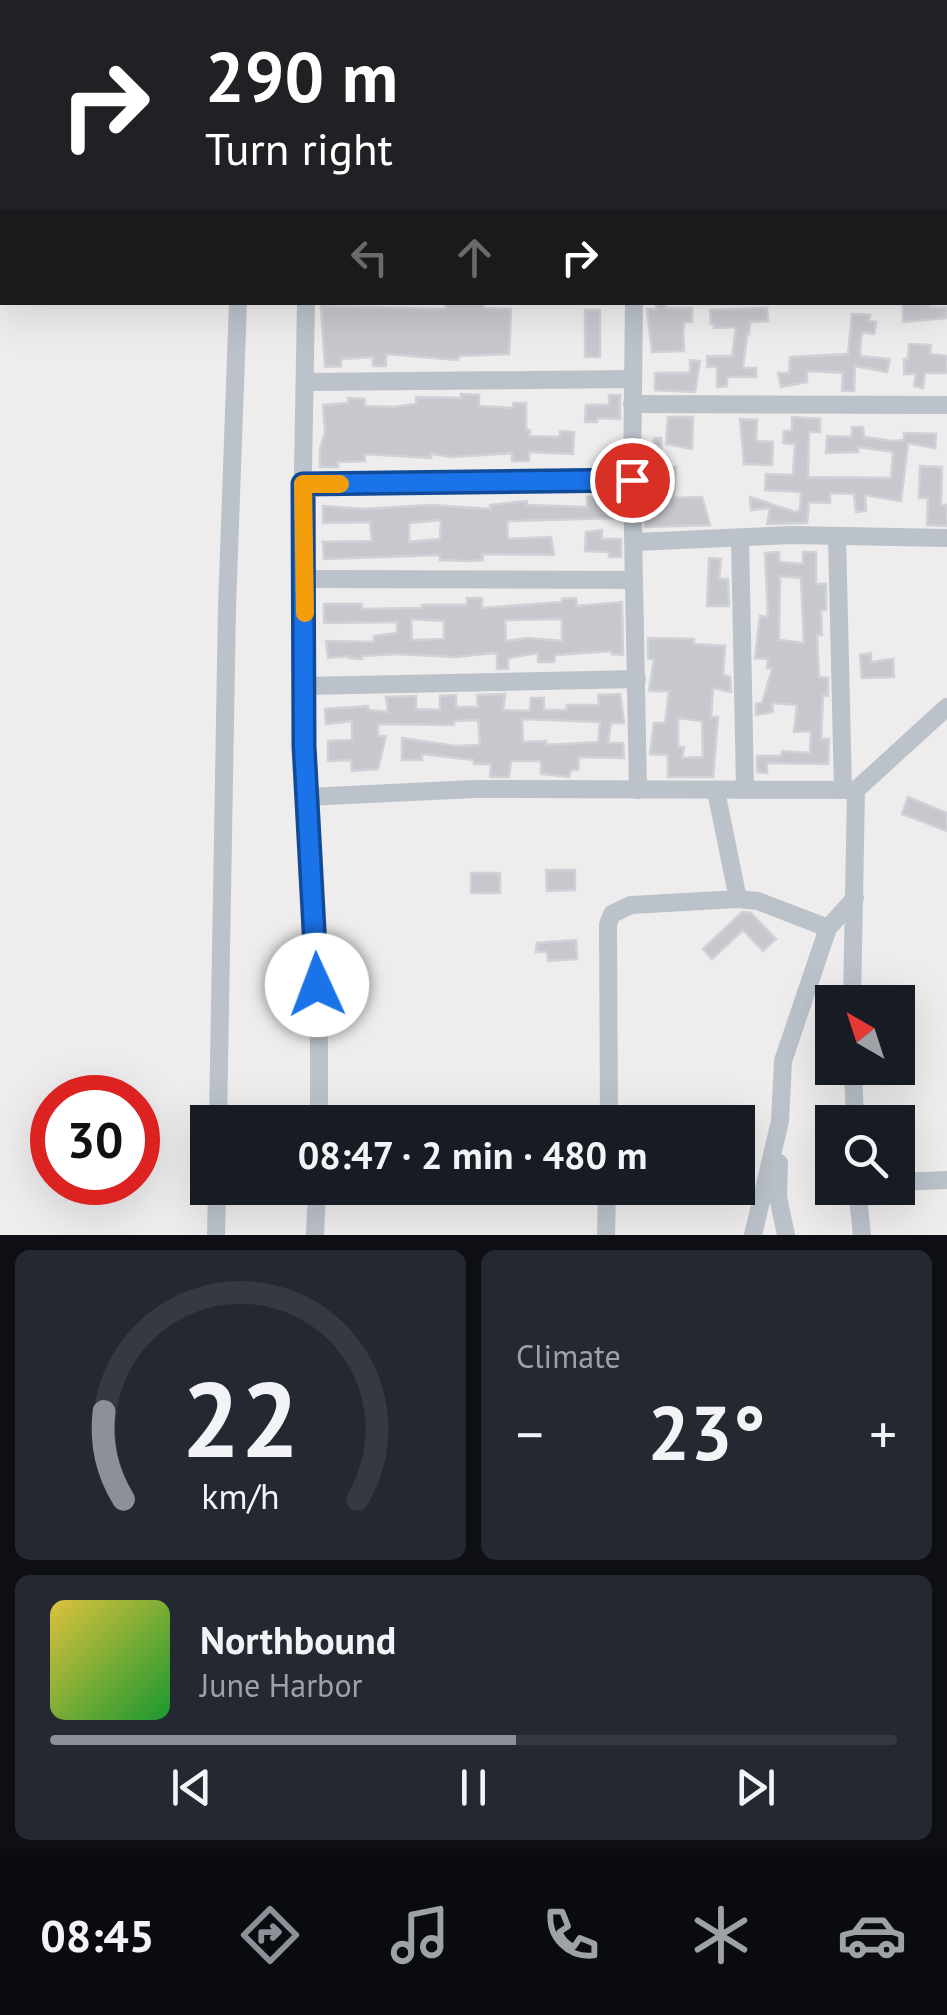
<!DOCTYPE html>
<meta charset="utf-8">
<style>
:root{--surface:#171b24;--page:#242831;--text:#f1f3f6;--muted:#9ea1a6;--line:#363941;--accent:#8c9099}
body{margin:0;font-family:"PT Sans",sans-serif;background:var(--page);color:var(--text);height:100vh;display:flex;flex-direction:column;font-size:38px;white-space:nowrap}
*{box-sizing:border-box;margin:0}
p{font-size:32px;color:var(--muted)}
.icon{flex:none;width:55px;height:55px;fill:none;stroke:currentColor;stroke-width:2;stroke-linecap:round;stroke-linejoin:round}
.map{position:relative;height:1235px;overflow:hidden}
.drawer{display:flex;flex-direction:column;gap:15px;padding:15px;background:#0d0f14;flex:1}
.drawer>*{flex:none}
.hud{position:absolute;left:0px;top:0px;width:948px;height:305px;box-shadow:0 10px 40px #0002;background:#202124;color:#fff;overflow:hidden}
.needle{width:65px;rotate:321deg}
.controls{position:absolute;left:815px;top:985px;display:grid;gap:20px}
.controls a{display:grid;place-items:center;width:100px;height:100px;border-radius:0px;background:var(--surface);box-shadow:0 10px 40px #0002;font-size:50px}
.speed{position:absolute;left:30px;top:1075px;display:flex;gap:20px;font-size:50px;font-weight:700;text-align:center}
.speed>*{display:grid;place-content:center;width:130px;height:130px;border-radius:50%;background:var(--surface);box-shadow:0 10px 40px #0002;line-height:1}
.speed .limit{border:15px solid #d22;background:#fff;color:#111}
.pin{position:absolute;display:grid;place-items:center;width:85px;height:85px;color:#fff;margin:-42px;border:5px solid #fff;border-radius:50%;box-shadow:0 2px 10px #0007}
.me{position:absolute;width:110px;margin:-55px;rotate:358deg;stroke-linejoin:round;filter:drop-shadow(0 0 8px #0008)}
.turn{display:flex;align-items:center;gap:35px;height:210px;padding:0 40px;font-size:45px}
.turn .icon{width:130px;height:130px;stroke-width:2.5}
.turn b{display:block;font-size:70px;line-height:85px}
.lanes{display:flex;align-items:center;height:95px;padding:0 40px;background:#0003;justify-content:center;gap:50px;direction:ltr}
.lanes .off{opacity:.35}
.big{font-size:75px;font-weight:700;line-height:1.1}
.drawer .widget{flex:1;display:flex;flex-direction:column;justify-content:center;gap:15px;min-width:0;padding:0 35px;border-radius:15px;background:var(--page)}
.drawer .dial{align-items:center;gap:0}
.dial svg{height:260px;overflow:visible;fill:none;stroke:var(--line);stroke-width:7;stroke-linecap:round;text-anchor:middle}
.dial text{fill:var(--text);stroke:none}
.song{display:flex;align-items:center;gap:30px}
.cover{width:120px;height:120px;border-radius:15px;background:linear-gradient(135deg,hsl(50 70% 55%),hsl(130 70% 35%))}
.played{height:10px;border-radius:5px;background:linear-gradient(90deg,var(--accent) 55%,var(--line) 55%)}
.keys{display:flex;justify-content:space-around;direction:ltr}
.heat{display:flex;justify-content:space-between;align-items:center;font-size:55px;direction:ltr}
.drawer .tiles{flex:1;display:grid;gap:15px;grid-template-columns:1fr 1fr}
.widget:last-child{grid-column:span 2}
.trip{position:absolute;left:190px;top:1105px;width:565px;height:100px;border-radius:0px;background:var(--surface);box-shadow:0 10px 40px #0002;font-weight:700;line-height:100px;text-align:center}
.tab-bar{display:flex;height:160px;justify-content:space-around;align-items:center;background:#090b0e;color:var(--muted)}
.tab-bar .icon{width:70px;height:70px}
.tab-bar .selected{color:var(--accent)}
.tab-bar b{font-size:45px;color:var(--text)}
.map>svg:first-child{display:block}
.building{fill:#c7c8ce;stroke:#d0d2d7;stroke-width:2.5;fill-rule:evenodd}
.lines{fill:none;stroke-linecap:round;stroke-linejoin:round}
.minor{stroke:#bbc2ca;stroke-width:18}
.route-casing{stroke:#114b97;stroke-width:25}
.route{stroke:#1a73e8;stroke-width:18}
.slow{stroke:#f59e0b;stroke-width:18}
</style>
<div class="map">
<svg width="947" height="1235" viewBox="0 0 947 1235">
<rect width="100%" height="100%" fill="#eeecec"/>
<g class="building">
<path d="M446,302H484V308L511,309L509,354L459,356L458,360L386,354V366H373V357L341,359V366L325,367L321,306L446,309Z"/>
<path d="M656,302H666V308H692V322H685L683,330L684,351L652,352L647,309H656Z"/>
<path d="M903,303H930V307H947V318L903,322Z"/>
<path d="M767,308L768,321L750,322L749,334H747L743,368H756V377H727V386L717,387V367H707V356H732L736,327L714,328V324H711L710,310Z"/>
<rect x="585" y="310" width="15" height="47"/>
<path d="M852,314L870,315L868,321L876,322L874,334L864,332L861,336L860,356L890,359L887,372L855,366L854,391H842L843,373L828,372L807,371V382L781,387L778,373H789L790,357L848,354Z"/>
<path d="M909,344L931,345L930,354L947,356V373H925L923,388L914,386L916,374H904V359H908Z"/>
<path d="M690,360L700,361L695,392L655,390V373H690Z"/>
<path d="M461,394L479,395V406L513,408V403H526V430H530L529,436L560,437V431L574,432L573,454L529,452V461H512V453L453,457L431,454V458L364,454L365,461L338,462V467H320V449L325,432L323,405L348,403V398L365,399V406L394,407L416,404V397L461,398Z"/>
<path d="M609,395H620V419L597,418V422H585L586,405H609Z"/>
<path d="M668,417H693L692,449L666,444Z"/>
<path d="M792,417L820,419V432H809L808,477L891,478L893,452L858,447V452L826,453L827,436L852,437V427H863L864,437L893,441L904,440V433L936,434L935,448L908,443L901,501L865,495L866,511L856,512L854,494L830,493V503L809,502L807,523L767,524L770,508L751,510L750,497L795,512L800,510L801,492L765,490L766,474L793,475L795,444L783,443L784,431H792Z"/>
<path d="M740,419L757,420L756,441L773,442L772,465L744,464Z"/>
<path d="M654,438H661L662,467H676L674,498L702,497L710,525L645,527V517L651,519Z"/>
<path d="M920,466L942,467L941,505H947V526L927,525L928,498H919Z"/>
<path d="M587,497H601V503L620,502V518L507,521L508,539L551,537L554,555L482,554L483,560L469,561L440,560V555L324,559L323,542L372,541L370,522L323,523V506L364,509L431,505L490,509V505L527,501V505L587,507ZM441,520L440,539L409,542V523Z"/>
<path d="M602,530V539H621V557H609V552L585,551L586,532Z"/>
<path d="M779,552V562L803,564V552H816V584H826V610H821L822,635H817L819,677L828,678V696L823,695L821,739H829L828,764L767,763V773L757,772V756H781L782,751L810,753L811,731L794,732L797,705L772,703L773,712L756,715V704L762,703L772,669L767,668L768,659L755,658L760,616L768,617L765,553ZM780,576L801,578L804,643L779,640Z"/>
<path d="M709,558L721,559L719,579H728L729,606H707Z"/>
<path d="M467,598H482V608L562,602V599L576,598L577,606L622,602L623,655L612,654V651L555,655L554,662H538V653L508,658V669H497V654L493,653L456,657L396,654L362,656V659L349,658V656L328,658L326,641L374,642V636L397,633V622L324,623V604H362V609L422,608V605H467ZM411,619L444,621V639L412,640ZM562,619V641L527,638L506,641L505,620Z"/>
<path d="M648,638L694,639V644L725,646L723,675L730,677L731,692L713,688L711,717H718L713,777H668V755L650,754L654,723H665L669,691H649L654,659H648ZM678,718L702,721L703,757L682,758L684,747H678Z"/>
<path d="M871,653V662L893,659L894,677L862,678L860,655Z"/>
<path d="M505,694L503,710L530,711L531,698H544V710H567V705H599L598,695L620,694L624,723H611L608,743H623L624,758L579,757L578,770H571L569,777L541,774V761H511L509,777H490L491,764H474V760L465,759L422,754V760H402V738L455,746L480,745L478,720L454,721V725L378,724V736H386L378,769L352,771L351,760L328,761V741L352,740V721L326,724L325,709L368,706V710L388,712L386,697L416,696V709L440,710V696L456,695V707H478L477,695ZM522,719L600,722L598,742L546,745V741L523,742Z"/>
<path d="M908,797L947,813V831L902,814Z"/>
<path d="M546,870H575V890L547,891Z"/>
<rect x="471" y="873" width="29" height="20"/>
<path d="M742,912L751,913L776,939L763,951L743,930L712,959L703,949Z"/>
<path d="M576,940L577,959L548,961L547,952H536L537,943Z"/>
</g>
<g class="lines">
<g class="minor">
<path d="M444,0V2"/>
<path d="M571,0V2"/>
<path d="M699,0V2"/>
<path d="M827,0V2"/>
<path d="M248,2V0"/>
<path d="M313,2V0"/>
<path d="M945,274H947"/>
<path d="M306,302L302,528L305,579L304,745L319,1043V1122"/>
<path d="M634,302L632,480L638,790"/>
<path d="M305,382L633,379"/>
<path d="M632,404L947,405"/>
<path d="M303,485L632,480"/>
<path d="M837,536L843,789"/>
<path d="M740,538L745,788"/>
<path d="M636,542L791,535L947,538"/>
<path d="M305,579L634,580"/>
<path d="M304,686L637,679"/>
<path d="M716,791L738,899"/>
<path d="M307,797L474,789L856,790"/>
<path d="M852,1002L856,790L947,707"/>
<path d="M853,1068L855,1122"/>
<path d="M218,1122L227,607L238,302"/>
<path d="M609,1122L608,924L612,914L631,905L738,899L758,901L828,928"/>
<path d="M779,1163L778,1197L786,1235"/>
<path d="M898,1182L947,1180"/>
<path d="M857,1188L862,1235"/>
<path d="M216,1235L217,1188"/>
<path d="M315,1235L317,1188"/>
<path d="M606,1235L607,1188"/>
<path d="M753,1235L780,1121L783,1061L828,928L855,898"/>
</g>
</g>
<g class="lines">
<defs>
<path id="route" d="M317,985L304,746L303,484L632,480"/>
</defs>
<use href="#route" class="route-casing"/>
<use href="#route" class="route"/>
<path class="slow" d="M305,613L303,484H340"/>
</g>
</svg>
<div class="controls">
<a><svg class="needle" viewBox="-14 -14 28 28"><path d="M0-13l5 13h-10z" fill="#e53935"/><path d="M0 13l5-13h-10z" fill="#9ea1a6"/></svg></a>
<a><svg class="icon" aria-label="search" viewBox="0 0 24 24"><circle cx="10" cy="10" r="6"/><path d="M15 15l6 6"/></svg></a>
</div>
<div class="speed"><div class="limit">30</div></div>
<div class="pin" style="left:632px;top:480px;background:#d93025"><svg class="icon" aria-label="arrive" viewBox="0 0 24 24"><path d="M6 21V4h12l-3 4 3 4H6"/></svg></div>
<svg class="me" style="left:317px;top:985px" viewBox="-20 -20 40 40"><circle r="19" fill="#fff"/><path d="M0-13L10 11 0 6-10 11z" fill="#1a73e8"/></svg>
<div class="trip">08:47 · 2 min · 480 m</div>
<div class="hud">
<div class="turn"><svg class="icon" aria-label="right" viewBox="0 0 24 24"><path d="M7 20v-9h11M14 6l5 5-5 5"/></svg><div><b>290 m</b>Turn right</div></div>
<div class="lanes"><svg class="icon off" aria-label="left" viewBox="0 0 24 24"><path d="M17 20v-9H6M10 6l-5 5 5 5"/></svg><svg class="icon off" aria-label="ahead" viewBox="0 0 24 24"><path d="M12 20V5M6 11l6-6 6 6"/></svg><svg class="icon" aria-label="right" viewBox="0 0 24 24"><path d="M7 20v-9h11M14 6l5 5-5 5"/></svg></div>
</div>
</div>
<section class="drawer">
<div class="tiles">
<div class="widget dial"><svg viewBox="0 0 100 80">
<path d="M14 69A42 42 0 1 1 86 69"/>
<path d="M14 69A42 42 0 0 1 8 42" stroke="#8c9099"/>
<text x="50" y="56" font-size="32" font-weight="700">22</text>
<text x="50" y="72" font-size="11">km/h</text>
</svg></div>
<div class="widget"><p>Climate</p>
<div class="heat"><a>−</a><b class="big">23°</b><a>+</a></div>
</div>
<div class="widget">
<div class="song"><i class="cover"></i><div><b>Northbound</b><p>June Harbor</p></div></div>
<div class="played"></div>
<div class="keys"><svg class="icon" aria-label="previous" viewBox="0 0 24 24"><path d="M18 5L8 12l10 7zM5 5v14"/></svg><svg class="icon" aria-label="pause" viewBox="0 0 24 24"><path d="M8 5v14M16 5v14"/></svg><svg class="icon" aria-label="next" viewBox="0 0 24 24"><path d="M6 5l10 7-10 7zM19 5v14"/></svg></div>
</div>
</div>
</section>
<nav class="tab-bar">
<b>08:45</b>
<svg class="icon selected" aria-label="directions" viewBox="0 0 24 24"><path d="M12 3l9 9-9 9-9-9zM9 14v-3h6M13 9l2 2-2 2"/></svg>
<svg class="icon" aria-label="music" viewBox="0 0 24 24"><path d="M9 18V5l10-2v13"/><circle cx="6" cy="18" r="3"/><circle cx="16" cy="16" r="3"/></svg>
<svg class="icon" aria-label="phone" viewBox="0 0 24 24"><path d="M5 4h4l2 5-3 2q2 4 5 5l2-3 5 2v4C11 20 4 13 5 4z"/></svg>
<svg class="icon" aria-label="climate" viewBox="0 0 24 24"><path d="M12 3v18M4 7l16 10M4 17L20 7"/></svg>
<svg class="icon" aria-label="car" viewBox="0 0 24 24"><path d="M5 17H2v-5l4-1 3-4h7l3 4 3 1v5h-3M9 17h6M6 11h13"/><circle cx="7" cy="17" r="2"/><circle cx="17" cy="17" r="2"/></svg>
</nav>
